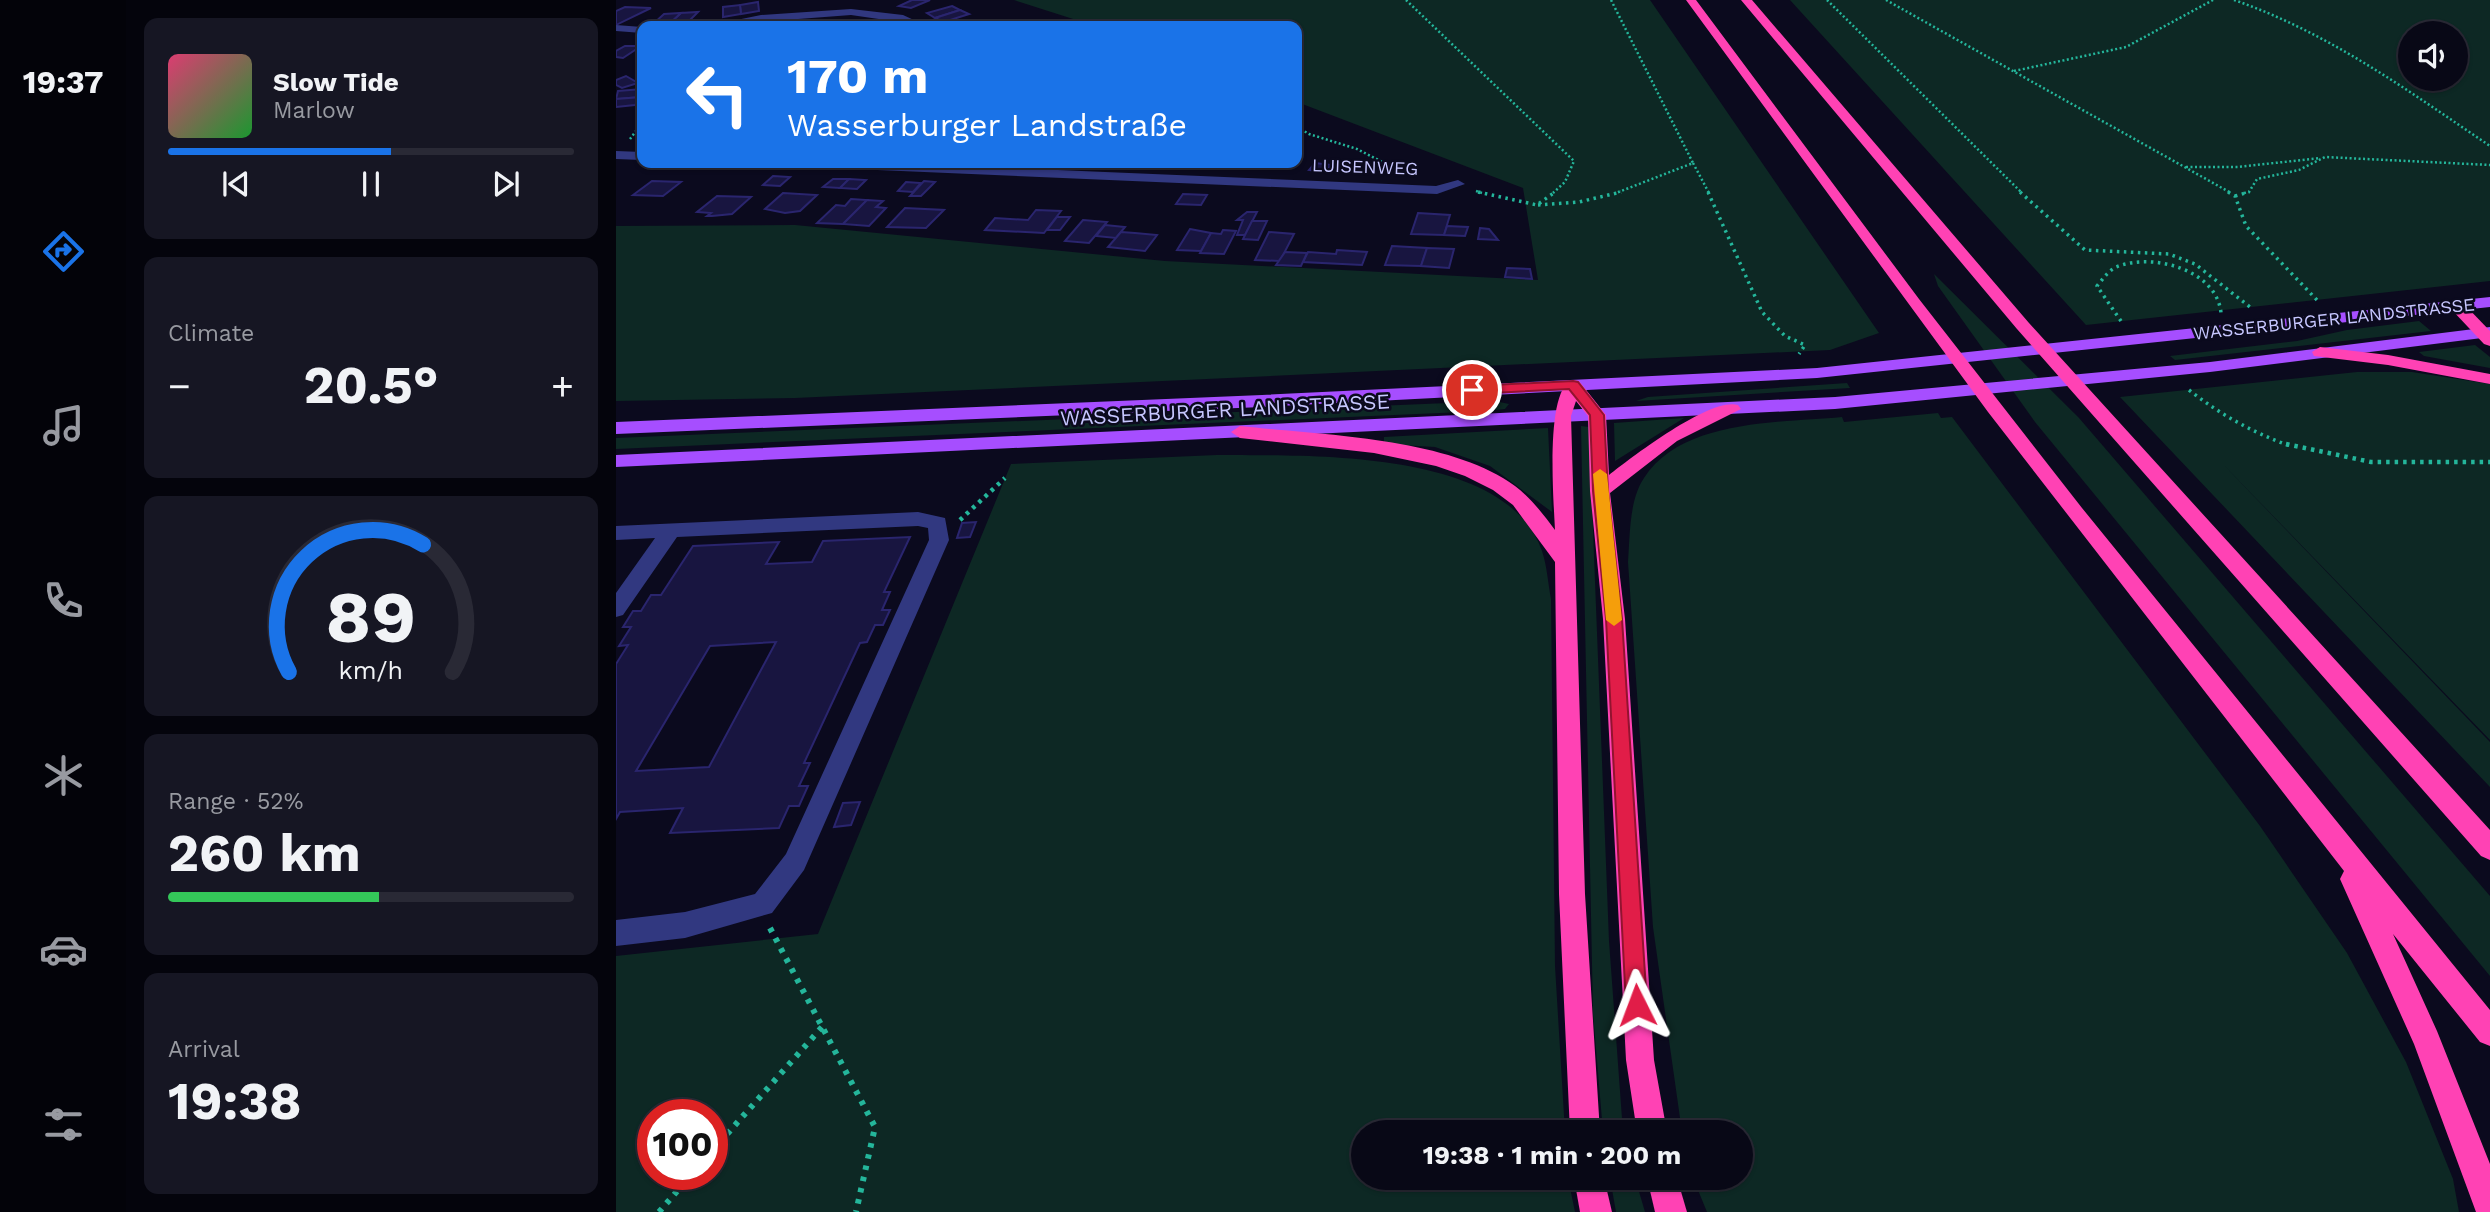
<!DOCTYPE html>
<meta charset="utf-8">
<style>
:root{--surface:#080816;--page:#161623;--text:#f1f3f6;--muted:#989aa1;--line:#292935;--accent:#1a73e8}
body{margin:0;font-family:"Work Sans",sans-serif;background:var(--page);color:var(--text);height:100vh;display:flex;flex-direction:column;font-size:26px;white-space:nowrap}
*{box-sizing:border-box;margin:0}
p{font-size:23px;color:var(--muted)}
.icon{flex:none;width:38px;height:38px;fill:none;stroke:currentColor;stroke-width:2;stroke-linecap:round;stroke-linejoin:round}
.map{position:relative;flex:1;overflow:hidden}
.panel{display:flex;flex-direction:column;gap:18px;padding:18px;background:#04040c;width:490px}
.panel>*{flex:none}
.top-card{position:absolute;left:21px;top:21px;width:665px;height:147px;border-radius:14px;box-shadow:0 2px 5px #0004,0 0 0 2px var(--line);background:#1a73e8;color:#fff;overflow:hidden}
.buttons{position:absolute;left:1782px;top:21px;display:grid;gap:14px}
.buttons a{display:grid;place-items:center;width:70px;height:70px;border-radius:50%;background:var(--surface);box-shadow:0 2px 5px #0004,0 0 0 2px var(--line);font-size:35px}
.speed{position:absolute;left:21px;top:1099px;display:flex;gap:14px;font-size:35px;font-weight:700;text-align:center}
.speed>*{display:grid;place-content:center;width:91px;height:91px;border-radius:50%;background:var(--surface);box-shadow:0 2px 5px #0004,0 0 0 2px var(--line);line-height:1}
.speed .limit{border:10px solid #d22;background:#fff;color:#111}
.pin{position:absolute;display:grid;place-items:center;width:60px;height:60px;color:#fff;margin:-30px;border:4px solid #fff;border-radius:50%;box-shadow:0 2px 7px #0007}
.me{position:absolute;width:77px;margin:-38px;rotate:357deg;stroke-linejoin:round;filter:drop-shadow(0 0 5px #0008)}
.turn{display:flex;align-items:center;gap:24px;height:147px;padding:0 35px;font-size:32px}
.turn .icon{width:91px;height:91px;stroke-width:2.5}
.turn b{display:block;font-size:49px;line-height:60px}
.big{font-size:52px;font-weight:700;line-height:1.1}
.panel .tile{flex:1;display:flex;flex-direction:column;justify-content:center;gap:10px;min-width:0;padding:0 24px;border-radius:14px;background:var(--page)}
.panel .dial{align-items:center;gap:0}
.dial svg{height:182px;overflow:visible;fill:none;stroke:var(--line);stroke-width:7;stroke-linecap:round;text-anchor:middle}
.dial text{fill:var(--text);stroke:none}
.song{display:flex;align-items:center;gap:21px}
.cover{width:84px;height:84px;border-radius:10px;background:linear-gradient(135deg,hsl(340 70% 55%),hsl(130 70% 35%))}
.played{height:7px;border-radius:4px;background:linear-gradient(90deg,var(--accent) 55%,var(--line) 55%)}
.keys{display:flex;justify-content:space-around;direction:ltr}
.heat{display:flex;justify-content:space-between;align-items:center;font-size:38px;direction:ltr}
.charge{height:10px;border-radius:5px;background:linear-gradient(90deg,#34c759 52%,var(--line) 0)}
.trip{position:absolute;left:735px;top:1120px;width:402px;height:70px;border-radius:35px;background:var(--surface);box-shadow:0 2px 5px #0004,0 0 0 2px var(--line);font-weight:700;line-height:70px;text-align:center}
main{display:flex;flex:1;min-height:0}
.tabs{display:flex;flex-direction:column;width:126px;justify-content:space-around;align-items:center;background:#030309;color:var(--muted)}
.tabs .icon{width:49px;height:49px}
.tabs .active{color:var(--accent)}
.tabs b{font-size:32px;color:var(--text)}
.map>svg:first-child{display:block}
.green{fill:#0d2824;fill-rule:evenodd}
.building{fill:#181540;stroke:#2a256e;stroke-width:2;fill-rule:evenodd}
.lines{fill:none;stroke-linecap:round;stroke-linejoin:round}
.path-far3{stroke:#24b69b;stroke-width:2.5;stroke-dasharray:2 2.5;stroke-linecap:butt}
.path-far2{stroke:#24b69b;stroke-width:3.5;stroke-dasharray:2.5 4.5;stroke-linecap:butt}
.path-far1{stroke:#24b69b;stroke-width:4.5;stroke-dasharray:3.5 5;stroke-linecap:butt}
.path{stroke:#24b69b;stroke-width:6;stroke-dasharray:4.5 7;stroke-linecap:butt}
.minor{fill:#313880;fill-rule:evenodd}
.major{fill:#a64eff;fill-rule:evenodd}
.highway{fill:#ff42b4;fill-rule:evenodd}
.route{fill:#e11d48;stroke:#92132f;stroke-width:2}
.slow{fill:#f59e0b}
.labels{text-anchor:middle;stroke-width:5;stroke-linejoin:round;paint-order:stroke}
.far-street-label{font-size:18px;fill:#c7c7ff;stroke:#0b0a1e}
.street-label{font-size:21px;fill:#c7c7ff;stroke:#0b0a1e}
</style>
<main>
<nav class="tabs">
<b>19:37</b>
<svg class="icon active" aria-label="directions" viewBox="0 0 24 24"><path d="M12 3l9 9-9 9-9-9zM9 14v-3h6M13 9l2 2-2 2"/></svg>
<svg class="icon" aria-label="music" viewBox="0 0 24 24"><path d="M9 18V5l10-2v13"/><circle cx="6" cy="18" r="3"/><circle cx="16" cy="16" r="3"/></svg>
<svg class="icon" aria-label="phone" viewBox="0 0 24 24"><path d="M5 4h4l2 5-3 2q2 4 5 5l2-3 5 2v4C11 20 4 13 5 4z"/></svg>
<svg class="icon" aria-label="climate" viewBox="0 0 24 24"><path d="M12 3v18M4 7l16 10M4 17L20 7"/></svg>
<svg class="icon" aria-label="car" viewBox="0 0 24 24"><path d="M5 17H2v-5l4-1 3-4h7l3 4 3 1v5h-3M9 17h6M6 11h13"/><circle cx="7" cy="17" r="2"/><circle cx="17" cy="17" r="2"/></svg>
<svg class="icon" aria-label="filters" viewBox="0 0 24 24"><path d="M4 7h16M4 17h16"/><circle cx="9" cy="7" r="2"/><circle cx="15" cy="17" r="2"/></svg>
</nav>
<section class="panel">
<div class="tile">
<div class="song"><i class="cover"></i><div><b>Slow Tide</b><p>Marlow</p></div></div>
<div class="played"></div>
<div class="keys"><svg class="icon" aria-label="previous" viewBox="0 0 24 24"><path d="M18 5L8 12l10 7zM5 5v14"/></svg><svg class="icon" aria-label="pause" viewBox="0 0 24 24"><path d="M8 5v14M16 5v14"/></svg><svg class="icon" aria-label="next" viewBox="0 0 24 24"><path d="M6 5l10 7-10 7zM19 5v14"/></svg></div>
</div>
<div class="tile"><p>Climate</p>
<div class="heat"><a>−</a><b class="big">20.5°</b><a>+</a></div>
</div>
<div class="tile dial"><svg viewBox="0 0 100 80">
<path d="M14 69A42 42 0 1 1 86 69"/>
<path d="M14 69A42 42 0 0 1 73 13" stroke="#1a73e8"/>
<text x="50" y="56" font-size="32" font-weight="700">89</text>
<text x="50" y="72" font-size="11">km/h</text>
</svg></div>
<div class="tile"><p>Range · 52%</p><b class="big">260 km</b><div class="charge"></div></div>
<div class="tile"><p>Arrival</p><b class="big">19:38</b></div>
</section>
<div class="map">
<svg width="1874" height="1212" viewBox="0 0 1874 1212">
<rect width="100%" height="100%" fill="#0b0a1e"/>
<g class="green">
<path d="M398,0H1034L1263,333L1214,350L179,398L0,401V226L179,225L549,261L922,280L907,188L681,102V26H479Z"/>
<path d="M1174,0H1874V281L1470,325ZM1794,33H1839V79H1794Z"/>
<path d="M1318,274L1463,418L1874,896V976L1419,422L1322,286Z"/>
<path d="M1803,321L1815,331L1559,360L1554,356L1681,341L1731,330Z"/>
<path d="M1859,345L1874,357V368L1808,356L1803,352Z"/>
<path d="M1741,372H1796L1874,384V740L1601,458L1874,742V787L1504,397Z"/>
<path d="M1231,383L1234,388L1020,401L1032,397Z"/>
<path d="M879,401L893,404L889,409L869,411L0,449V438Z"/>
<path d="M1322,413L1325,418L1336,417L1644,826L1731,953L1790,1062L1837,1179L1843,1212H1091L1077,1178H1125V1132H1066L1037,927L1012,562C1014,536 1013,500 1028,478C1066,419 1164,423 1226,417L1228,422Z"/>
<path d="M1068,418L999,461L998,423Z"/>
<path d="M965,426L973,427L993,941L1007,1132H987L977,1013Z"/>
<path d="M932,428L936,512L874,466L819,447L768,444V437Z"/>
<path d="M601,455C689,456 890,447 926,551C931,566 932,583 935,599L939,966L949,1132H747V1178H952L959,1212H0V956L202,934L395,464ZM37,1115H96V1174H37Z"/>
<path d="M994,1178H1019L1029,1212H1000Z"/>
</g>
<g class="building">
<path d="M296,0H314L295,8L283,6Z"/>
<path d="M142,2L143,11L125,14L124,5Z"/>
<path d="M124,5L125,14L107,17V7Z"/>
<path d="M336,6L344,10L319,18L311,13Z"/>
<path d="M9,7L35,8L0,25V11Z"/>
<path d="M344,10L353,14L328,22L319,18Z"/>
<path d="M82,12L71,23H54L65,13Z"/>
<path d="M65,13L54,23L37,24L48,14Z"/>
<path d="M9,46H25L7,58L0,57V51Z"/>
<path d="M10,76L22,83L6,88L0,85V80Z"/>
<path d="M26,89V97L0,99L2,91Z"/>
<path d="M26,97L19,105L0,107V99Z"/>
<path d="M592,163H617L614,168L589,167Z"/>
<path d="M699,163L715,165L709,172L693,170Z"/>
<path d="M157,176L174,177L164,186L147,185Z"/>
<path d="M217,179H233L224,188L207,187Z"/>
<path d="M233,179L250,180L241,189L224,188Z"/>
<path d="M36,181L65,182L47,196L17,195Z"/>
<path d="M308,181L319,182L305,196H294Z"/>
<path d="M290,182L305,183L297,192L282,191Z"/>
<path d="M167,193L201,195L184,211L169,213L149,209Z"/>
<path d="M567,194L591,195L585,205L560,204Z"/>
<path d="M101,196L135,197L116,214L96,216H91L95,213L81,212Z"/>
<path d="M235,199L251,200L227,224L201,223L220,205L229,206Z"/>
<path d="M251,200L267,201L260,207L270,208L253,226L227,224Z"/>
<path d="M289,208L328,210L310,228L271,227Z"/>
<path d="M420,210L445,211L428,233L369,230L379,218L412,220Z"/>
<path d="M631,212H641L629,235H621L627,220H621Z"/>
<path d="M802,213L834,215L828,235L795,234Z"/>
<path d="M441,217H454L444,230H431Z"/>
<path d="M467,220L491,222L473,243L449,241Z"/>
<path d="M636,221H651L642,240L627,239Z"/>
<path d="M489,225L509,227L500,238L480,236Z"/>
<path d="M831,226L852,227L849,236L828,235Z"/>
<path d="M864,228L873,229L882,240L862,239Z"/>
<path d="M574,229L595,233L585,251L561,250Z"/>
<path d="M607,230L620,231L608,254L584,253L595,233L605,234Z"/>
<path d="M505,232L519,233L541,235L529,251L492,247Z"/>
<path d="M653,232L678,234L664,261L639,260Z"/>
<path d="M776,246L811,248L805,266L769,265Z"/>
<path d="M811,248L838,249L833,268L805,266Z"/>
<path d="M721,250L751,252L746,265L687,262L692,252L720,254Z"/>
<path d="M669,252L691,253L685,266L660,265Z"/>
<path d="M891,268L914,269L916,279L889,277Z"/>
<path d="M360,522L354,537L341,538L346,523Z"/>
<path d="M294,537L268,592H274L266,610H274L267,625H259L251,642L244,643L188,763H194L183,786H192L183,806H173L163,828L54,833L67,808L4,812L0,819V664L12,645L3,646L15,627H7L17,611H25L35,595H45L77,546L163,542L150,564L196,562L207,541ZM160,642L93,767L20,771L94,646Z"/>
<path d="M244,802L235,825L218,827L227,803Z"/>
</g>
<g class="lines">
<g class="path-far3">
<path d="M790,0L958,161L949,182L937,193"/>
<path d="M995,0L1077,163L1000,193"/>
<path d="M1211,0L1406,193"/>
<path d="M1270,0L1615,193"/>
<path d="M1618,0C1713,33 1791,90 1874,146"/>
<path d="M1398,71L1510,47L1597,0"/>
<path d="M681,127L693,134L741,149L782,170"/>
<path d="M14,139L26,123"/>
<path d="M1077,163L1093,193"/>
<path d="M1570,167H1622L1704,158"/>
<path d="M860,191L866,193"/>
<path d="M1628,193L1633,192L1641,179L1683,170L1709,157L1874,165"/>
</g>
<g class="path-far2">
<path d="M862,192L921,205L939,192"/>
<path d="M1092,192L1146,312L1169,336L1189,345L1183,354"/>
<path d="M1404,192L1469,250L1553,254L1579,264L1634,307"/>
<path d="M1612,192L1619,196L1630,226L1701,300"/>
<path d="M1619,196L1633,192"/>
<path d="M922,205L963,202L1005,192"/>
<path d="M1505,321L1481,286C1487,279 1492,271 1500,267C1537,252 1601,270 1605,313"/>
<path d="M1573,390C1605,415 1636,432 1674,446"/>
</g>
<g class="path-far1">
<path d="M1670,444L1755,462H1874"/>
<path d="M344,520L389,478"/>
</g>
<g class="path">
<path d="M154,928L259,1127L240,1212"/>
<path d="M96,1151L207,1026"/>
<path d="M43,1212L76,1174"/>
</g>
<g class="minor">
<path d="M235,9L287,15L311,26L235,15L91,26L145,15Z"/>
<path d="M0,25L26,27V33L0,31Z"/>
<path d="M0,151L26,152V160L0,159Z"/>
<path d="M184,163H279L820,186L842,180L849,184L821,194L191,167Z"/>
<path d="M302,512L329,518L333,540L188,870L156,913L69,938L0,946V920L69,912L139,894L170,854L313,540L312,528L302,526L61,537L7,615L0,617V593L39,538L0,540V526Z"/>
</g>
<g class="major">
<path d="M1874,297V307L1201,378L646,407L0,434V422L646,395L1201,368Z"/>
<path d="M1874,327V337L1594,372L1219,409L0,467V455L1219,397L1594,362Z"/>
</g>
<g class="highway">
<path d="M1070,0H1080L1303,299L1466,508L1874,1010V1046L1864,1042L1777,934L1821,1031L1874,1164V1212H1860L1798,1044L1724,879L1728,871L1372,412Z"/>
<path d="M1125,0H1136L1413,323L1874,830V860L1865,856L1401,329Z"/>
<path d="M1842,302L1848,304L1874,331V346L1868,344L1836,310L1834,307Z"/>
<path d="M1704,347L1772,355L1874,374V384L1772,365L1698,356L1696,352Z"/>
<path d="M957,380L963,381L990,415L993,475C1016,457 1094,397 1122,405L1125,409L1061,441L994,493L1009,619L1038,1060L1051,1132H1021L1010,1060L987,619L974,491L972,416L960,401L955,416L969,894L984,1132H954L943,894L939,562L897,505L877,490L849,476L820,466L758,453L624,438L615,432L624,426C704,435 833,437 899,486C915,498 927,514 939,530C938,504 928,387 957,380Z"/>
<path d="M958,1178H988L996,1212H964Z"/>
<path d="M1031,1178H1061L1071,1212H1039Z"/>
</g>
</g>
<path class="route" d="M957,381L962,382L988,415L992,491L1006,619L1031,1005L1028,1013L1021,1016L1013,1013L1010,1005L990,619L977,491L974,415L953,389L856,394L849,390L856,386Z"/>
<path class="slow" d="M984,469L991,474L1006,620L998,626L990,620L977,474Z"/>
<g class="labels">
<g class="far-street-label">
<text transform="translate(749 167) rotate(2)" y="6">LUISENWEG</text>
<text transform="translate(1718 319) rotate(-6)" y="6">WASSERBURGER LANDSTRASSE</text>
</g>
<g class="street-label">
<text transform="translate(609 410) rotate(-3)" y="7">WASSERBURGER LANDSTRASSE</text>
</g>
</g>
</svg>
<div class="buttons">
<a><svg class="icon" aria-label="sound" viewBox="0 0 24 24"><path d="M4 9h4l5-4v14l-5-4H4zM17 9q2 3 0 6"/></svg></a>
</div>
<div class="speed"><div class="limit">100</div></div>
<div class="pin" style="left:856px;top:390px;background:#d93025"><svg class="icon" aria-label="arrive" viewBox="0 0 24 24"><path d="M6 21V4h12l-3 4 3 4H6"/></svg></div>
<svg class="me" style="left:1021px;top:1005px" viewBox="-20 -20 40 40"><path d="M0-17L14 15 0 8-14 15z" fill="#e11d48" stroke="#fff" stroke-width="4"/></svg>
<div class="trip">19:38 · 1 min · 200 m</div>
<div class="top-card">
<div class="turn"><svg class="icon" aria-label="left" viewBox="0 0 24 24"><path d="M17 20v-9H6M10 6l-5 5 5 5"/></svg><div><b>170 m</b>Wasserburger Landstraße</div></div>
</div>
</div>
</main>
